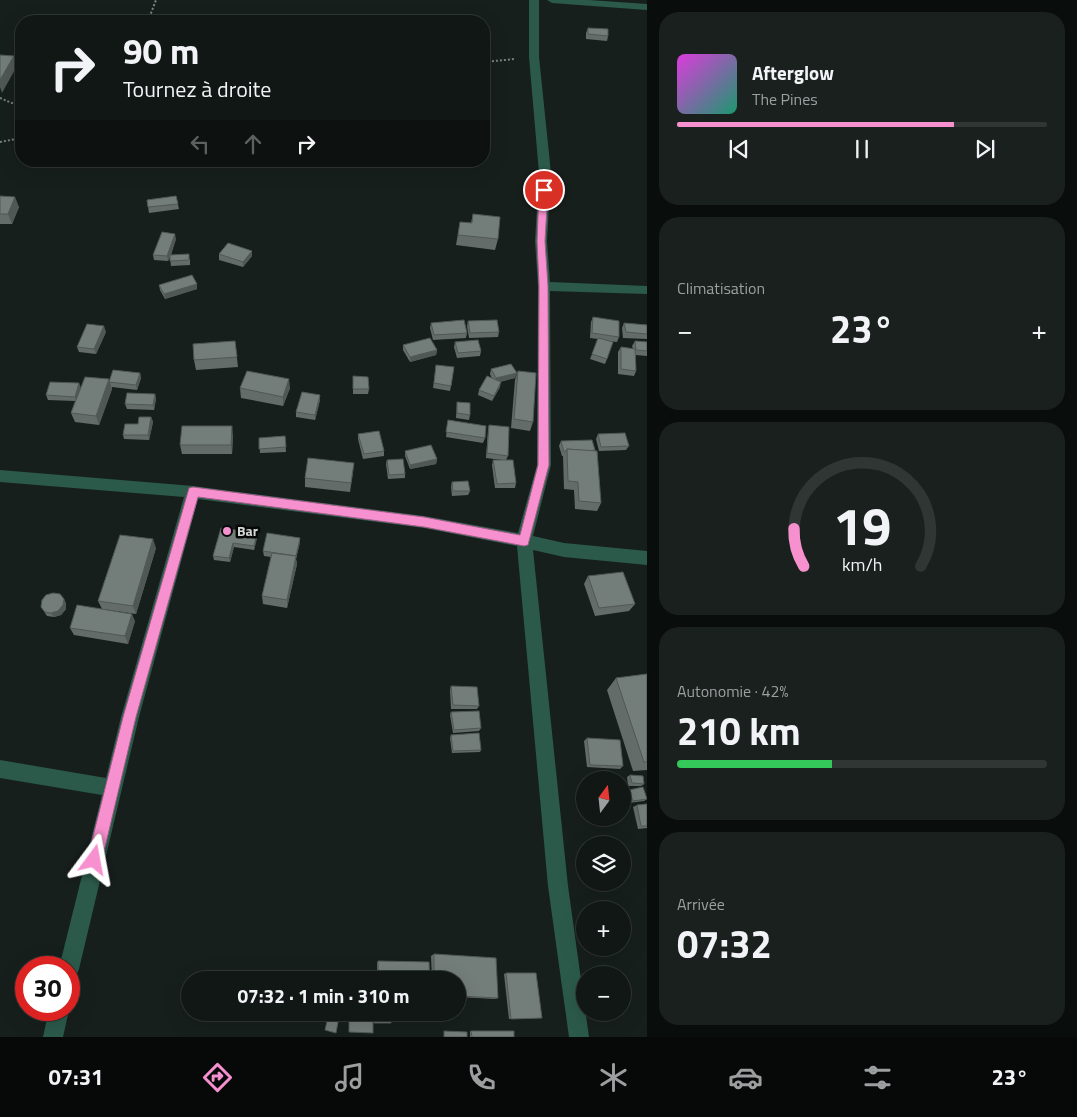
<!DOCTYPE html>
<html lang="fr">
<meta charset="utf-8">
<style>
:root{--surface:#111715;--page:#1a201e;--text:#f1f3f6;--muted:#9c9fa0;--line:#303634;--accent:#f790ce}
body{margin:0;font-family:"Titillium Web",sans-serif;background:var(--page);color:var(--text);height:100vh;display:flex;flex-direction:column;font-size:19px;white-space:nowrap}
*{box-sizing:border-box;margin:0}
p{font-size:16px;color:var(--muted)}
.icon{flex:none;width:28px;height:28px;fill:none;stroke:currentColor;stroke-width:2;stroke-linecap:round;stroke-linejoin:round}
.map{position:relative;flex:1;overflow:hidden}
.panel{display:flex;flex-direction:column;gap:12px;padding:12px;background:#090d0c;width:430px}
.panel>*{flex:none}
.guide{position:absolute;left:15px;top:15px;width:475px;height:152px;border-radius:20px;box-shadow:0 5px 20px #0002,0 0 0 1px var(--line);background:#111715;color:var(--text);overflow:hidden}
.needle{width:32px;rotate:15deg}
.tools{position:absolute;left:576px;top:771px;display:grid;gap:10px}
.tools a{display:grid;place-items:center;width:55px;height:55px;border-radius:50%;background:var(--surface);box-shadow:0 5px 20px #0002,0 0 0 1px var(--line);font-size:25px}
.speed{position:absolute;left:15px;top:956px;display:flex;gap:10px;font-size:25px;font-weight:700;text-align:center}
.speed>*{display:grid;place-content:center;width:65px;height:65px;border-radius:50%;background:var(--surface);box-shadow:0 5px 20px #0002,0 0 0 1px var(--line);line-height:1}
.speed .limit{border:8px solid #d22;background:#fff;color:#111}
.pin{position:absolute;display:grid;place-items:center;width:42px;height:42px;color:#fff;margin:-21px;border:2px solid #fff;border-radius:50%;box-shadow:0 1px 5px #0007}
.me{position:absolute;width:55px;margin:-28px;rotate:13deg;stroke-linejoin:round;filter:drop-shadow(0 0 4px #0008)}
.turn{display:flex;align-items:center;gap:18px;height:105px;padding:0 25px;font-size:22px}
.turn .icon{width:65px;height:65px;stroke-width:2.5}
.turn b{display:block;font-size:35px;line-height:42px}
.lanes{display:flex;align-items:center;height:48px;padding:0 25px;background:#0003;justify-content:center;gap:25px;direction:ltr}
.lanes .off{opacity:.35}
.big{font-size:38px;font-weight:700;line-height:1.1}
.panel .widget{flex:1;display:flex;flex-direction:column;justify-content:center;gap:8px;min-width:0;padding:0 18px;border-radius:20px;background:var(--page)}
.panel .dial{align-items:center;gap:0}
.dial svg{height:130px;overflow:visible;fill:none;stroke:var(--line);stroke-width:7;stroke-linecap:round;text-anchor:middle}
.dial text{fill:var(--text);stroke:none}
.song{display:flex;align-items:center;gap:15px}
.cover{width:60px;height:60px;border-radius:8px;background:linear-gradient(135deg,hsl(300 70% 55%),hsl(160 70% 35%))}
.played{height:5px;border-radius:2px;background:linear-gradient(90deg,var(--accent) 75%,var(--line) 75%)}
.keys{display:flex;justify-content:space-around;direction:ltr}
.heat{display:flex;justify-content:space-between;align-items:center;font-size:28px;direction:ltr}
.charge{height:8px;border-radius:4px;background:linear-gradient(90deg,#34c759 42%,var(--line) 0)}
.trip{position:absolute;left:181px;top:971px;width:285px;height:50px;border-radius:25px;background:var(--surface);box-shadow:0 5px 20px #0002,0 0 0 1px var(--line);font-weight:700;line-height:50px;text-align:center}
.dock{display:flex;height:80px;justify-content:space-around;align-items:center;background:#070908;color:var(--muted)}
.dock .icon{width:35px;height:35px}
.dock .active{color:var(--accent)}
.dock b{font-size:22px;color:var(--text)}
main{display:flex;flex:1;min-height:0}
.map>svg:first-child{display:block}
.lines{fill:none;stroke-linecap:round;stroke-linejoin:round}
.path{stroke:#7c8280;stroke-width:2;stroke-dasharray:2 2;stroke-linecap:butt}
.street{fill:#2b5a4b;fill-rule:evenodd}
.wall{fill:#636c68}
.shaded-wall{fill:#505855}
.building{fill:#737d79;stroke:#505855}
.route{fill:#f790ce;stroke:#a15e86}
.poi-dot{fill:#f790ce;stroke:#050807;stroke-width:2}
.labels{text-anchor:middle;stroke-width:5;stroke-linejoin:round;paint-order:stroke}
.poi-label{font-size:14px;font-weight:bold;fill:#d4d9d7;stroke:#050807;text-anchor:start}
</style>
<main>
<div class="map">
<svg width="647" height="1037" viewBox="0 0 647 1037">
<rect width="100%" height="100%" fill="#171f1c"/>
<g class="lines">
<g class="path">
<path d="M148,21L156,0"/>
<path d="M484,62L515,59"/>
<path d="M0,98L19,106L21,109"/>
<path d="M0,142L21,138"/>
</g>
<g class="street">
<path d="M529,0H539V57L551,173L547,241L550,282L647,286V294L550,291L551,465L533,536L564,543L647,551V565L564,557L533,550L568,886L589,1037H569L548,886L517,546L424,528L198,499L139,717L79,969L76,976L69,979V968H59L102,795L0,778V760L106,778L121,717L184,497L0,482V470L193,486L424,516L518,533L537,465L538,286L535,241L539,173L529,57Z"/>
<path d="M547,0H589L647,4V10L552,3Z"/>
<path d="M69,1009V1010L63,1037H43L49,1010Z"/>
</g>
</g>
<g class="wall">
<path d="M588,28L608,36L607,41L586,39V33Z"/>
<path d="M0,196L19,207L12,224H0Z"/>
<path d="M176,196L179,209L149,213L147,200Z"/>
<path d="M473,214L498,239L495,250L456,245L460,222L471,223Z"/>
<path d="M176,239L171,255L190,259V265L171,266L170,257L168,261L154,260L153,255Z"/>
<path d="M219,254L252,256L243,267L219,260Z"/>
<path d="M197,284V289L165,299L160,290L159,285Z"/>
<path d="M593,317L619,337L617,342L608,341L607,359L605,364L590,359L598,339L590,338L591,322Z"/>
<path d="M468,321L499,332L498,337L469,338L467,326Z"/>
<path d="M431,323L467,333L466,338L433,340L430,328Z"/>
<path d="M624,323L647,325V339L623,338L622,328Z"/>
<path d="M106,332L96,354L79,352L77,347Z"/>
<path d="M235,341L238,367L196,370L194,360Z"/>
<path d="M635,341L647,342V356L636,355V371L634,376L618,374V352L621,347L633,349L632,346Z"/>
<path d="M455,342L481,351L480,356L457,358L454,347Z"/>
<path d="M403,345L437,350L436,355L410,362L403,350Z"/>
<path d="M436,365L451,386L450,391L433,388Z"/>
<path d="M491,369L517,373L515,378L500,382V387L492,401L478,395L479,390L492,379L490,374Z"/>
<path d="M518,371L533,422L530,431L511,428L515,380Z"/>
<path d="M140,373L141,378L137,390L112,387V389L99,425L75,422L71,413L75,401L48,400L46,395L79,383L80,388Z"/>
<path d="M353,376L369,389L368,394H353Z"/>
<path d="M240,388H290L283,406L241,398Z"/>
<path d="M155,394L156,399L154,410L127,409L125,404Z"/>
<path d="M320,395V400L315,420L296,417V412Z"/>
<path d="M457,402L470,415L469,420L456,418Z"/>
<path d="M151,417L153,422L149,440L124,439L123,435L138,424Z"/>
<path d="M448,420L485,438L483,443L446,437Z"/>
<path d="M489,425L508,456L506,460L516,483L515,488H495L492,465L493,460H502L486,458L488,430Z"/>
<path d="M358,434L384,451V456L363,459L358,439Z"/>
<path d="M598,434L629,446L626,450L599,451L596,439Z"/>
<path d="M233,435L232,454H182L180,445Z"/>
<path d="M285,436L286,452L260,453L259,438Z"/>
<path d="M561,441L595,450L601,503L597,511L575,509L574,490L564,489L563,456H562L559,446Z"/>
<path d="M405,451L437,459L436,464L410,469L405,456Z"/>
<path d="M387,460L405,474V478L388,479L386,464Z"/>
<path d="M353,472L350,492L305,487V478Z"/>
<path d="M452,482L470,491L468,495L452,496L451,487Z"/>
<path d="M221,528L257,538L254,550L234,547L230,562L214,560L213,556Z"/>
<path d="M300,538V542L296,559L297,564L287,608L263,604L262,596L271,557L264,556L263,551Z"/>
<path d="M156,548L136,614L102,609L98,601Z"/>
<path d="M588,576L635,604L629,611L595,616L584,584Z"/>
<path d="M66,603V609L61,615L54,617L47,616L41,607Z"/>
<path d="M135,621L128,644L74,635L70,628Z"/>
<path d="M647,674V770L633,771L607,690L616,678Z"/>
<path d="M451,686L479,706L477,709H451L450,690Z"/>
<path d="M451,712L481,728L479,731L453,733L450,715Z"/>
<path d="M451,735L481,750L480,752L452,753L450,738Z"/>
<path d="M587,738L623,766L620,769L587,767L584,741Z"/>
<path d="M630,775L644,784L641,786H628L627,777Z"/>
<path d="M629,790L647,799L644,801L629,803L626,792Z"/>
<path d="M647,804V828L638,829L633,807L637,805Z"/>
<path d="M434,954L498,998L495,999L458,997V980H432L431,956Z"/>
<path d="M378,961L430,980H393V978H377V963Z"/>
<path d="M506,973L542,1018L509,1019L504,974Z"/>
<path d="M470,1031H471L514,1037H470Z"/>
</g>
<g class="shaded-wall">
<path d="M14,56L17,66L2,93L0,87V80Z"/>
<path d="M15,197L19,207L12,224L8,214Z"/>
<path d="M175,234L176,239L168,261L167,256Z"/>
<path d="M252,251V256L243,267V262Z"/>
<path d="M197,284V289L165,299L164,294Z"/>
<path d="M104,326L106,332L96,354L94,349Z"/>
<path d="M437,350L436,355L410,362V357Z"/>
<path d="M140,373L141,378L137,390L136,385Z"/>
<path d="M517,373L515,378L495,383L496,378Z"/>
<path d="M109,379L112,389L99,425L96,416Z"/>
<path d="M289,379L290,388L283,406V397Z"/>
<path d="M501,382L500,387L492,401L494,396Z"/>
<path d="M79,383L81,388L77,402L75,397Z"/>
<path d="M155,394L156,399L154,410L153,405Z"/>
<path d="M320,395V400L315,420V415Z"/>
<path d="M151,417L153,422L149,440L148,435Z"/>
<path d="M232,426L233,435L232,454L231,445Z"/>
<path d="M437,459L436,464L410,469V465Z"/>
<path d="M257,533V538L254,550V546Z"/>
<path d="M300,538V542L296,559L297,564L287,608V600Z"/>
<path d="M153,539L156,548L136,614L133,606Z"/>
<path d="M233,543L234,547L230,562L229,558Z"/>
<path d="M64,599L66,603V609L61,615L54,617L51,613Z"/>
<path d="M132,614L135,621L128,644L125,636Z"/>
</g>
<g class="building">
<path d="M588,28L608,29V36L588,34Z"/>
<path d="M0,55L14,56L0,80Z"/>
<path d="M0,196L15,197L8,214H0Z"/>
<path d="M176,196L178,204L148,207L147,200Z"/>
<path d="M473,214L500,217L498,239L458,235L460,222L472,223Z"/>
<path d="M162,232L175,234L167,256L153,255Z"/>
<path d="M228,243L252,251L243,262L219,254Z"/>
<path d="M189,254V260L170,261V255Z"/>
<path d="M192,275L197,284L164,294L159,285Z"/>
<path d="M593,317L619,321V337L592,333Z"/>
<path d="M464,320L467,333L434,335L431,323Z"/>
<path d="M497,320L499,332L470,333L468,321Z"/>
<path d="M624,323L647,325V334L626,332Z"/>
<path d="M87,324L104,326L94,349L77,347Z"/>
<path d="M430,338L437,350L410,357L403,345Z"/>
<path d="M598,338L613,342L607,359L592,354Z"/>
<path d="M478,340L481,351L458,353L455,342Z"/>
<path d="M235,341L237,357L194,360L193,344Z"/>
<path d="M635,341L647,342V351L636,350Z"/>
<path d="M621,347L635,349L636,371L621,369Z"/>
<path d="M511,364L517,373L496,378L491,369Z"/>
<path d="M436,365L454,367L451,386L434,383Z"/>
<path d="M113,370L140,373L136,385L109,382Z"/>
<path d="M247,371L289,379L283,397L240,388Z"/>
<path d="M518,371L536,373L533,422L514,419Z"/>
<path d="M353,376L368,377L369,389H353Z"/>
<path d="M487,376L501,382L494,396L479,390Z"/>
<path d="M85,377L109,379L96,416L71,413Z"/>
<path d="M50,382L79,383L75,397L46,395Z"/>
<path d="M302,392L320,395L315,415L296,412Z"/>
<path d="M127,393L155,394L153,405L125,404Z"/>
<path d="M457,402L470,403V415L457,413Z"/>
<path d="M139,417H151L148,435H123L125,424H138Z"/>
<path d="M448,420L486,426L485,438L446,432Z"/>
<path d="M489,425L509,427L508,456L487,453Z"/>
<path d="M182,426H232L231,445H180Z"/>
<path d="M379,431L384,451L364,454L358,434Z"/>
<path d="M625,433L629,446L601,447L598,434Z"/>
<path d="M285,436L286,447L259,449V438Z"/>
<path d="M592,440L595,450L588,451L567,449L565,452H564L561,441Z"/>
<path d="M431,445L437,459L410,465L405,451Z"/>
<path d="M567,449L597,451L601,503L579,501L578,482L568,481Z"/>
<path d="M308,458L354,463L351,483L305,478Z"/>
<path d="M403,459L405,474L389,475L387,460Z"/>
<path d="M493,460H513L516,483L497,484Z"/>
<path d="M468,481L470,491H453L452,482Z"/>
<path d="M221,528L257,533L254,546L233,543L229,558L213,556Z"/>
<path d="M267,533L300,538L296,556L263,551Z"/>
<path d="M120,535L153,539L133,606L98,601Z"/>
<path d="M272,553L296,556L287,600L262,596Z"/>
<path d="M623,572L635,604L599,608L588,576Z"/>
<path d="M53,593L60,594L64,599L63,605L58,611L51,613L45,612L41,607L42,600L46,595Z"/>
<path d="M77,605L132,614L125,636L70,628Z"/>
<path d="M647,674V762H644L616,678Z"/>
<path d="M451,686L477,687L479,706L453,705Z"/>
<path d="M479,711L481,728L454,730L451,712Z"/>
<path d="M479,733L481,750L453,751L451,735Z"/>
<path d="M587,738L620,740L623,766L590,765Z"/>
<path d="M630,775L643,776L644,784L632,783Z"/>
<path d="M643,787L647,799L633,801L629,790Z"/>
<path d="M647,804V826H641L637,805Z"/>
<path d="M434,954L496,958L498,998L458,996V980H434Z"/>
<path d="M378,961L429,962L430,980H395V977L378,976Z"/>
<path d="M506,973H536L542,1018L511,1019Z"/>
<path d="M329,1012H340L336,1033L325,1030Z"/>
<path d="M356,1012H390L391,1023H374L373,1013V1033L349,1032V1019H356Z"/>
<path d="M444,1031L467,1032V1037H444Z"/>
<path d="M471,1031H514V1037H472Z"/>
</g>
<path class="route" d="M544,187L548,190L545,241L548,286L549,465L528,545L524,546L424,527L198,497L136,717L102,860L100,865L94,867L89,865L87,860L123,717L189,488L193,487L424,517L520,535L538,465L539,286L537,241L539,190Z"/>
<circle class="poi-dot" cx="227" cy="531" r="5"/>
<g class="labels">
<g class="poi-label">
<text x="237" y="536">Bar</text>
</g>
</g>
</svg>
<div class="tools">
<a><svg class="needle" viewBox="-14 -14 28 28"><path d="M0-13l5 13h-10z" fill="#e53935"/><path d="M0 13l5-13h-10z" fill="#9c9fa0"/></svg></a>
<a><svg class="icon" aria-label="layers" viewBox="0 0 24 24"><path d="M12 4l9 5-9 5-9-5zM3 14l9 5 9-5"/></svg></a>
<a>+</a>
<a>−</a>
</div>
<div class="speed"><div class="limit">30</div></div>
<div class="pin" style="left:544px;top:190px;background:#d93025"><svg class="icon" aria-label="arrive" viewBox="0 0 24 24"><path d="M6 21V4h12l-3 4 3 4H6"/></svg></div>
<svg class="me" style="left:94px;top:860px" viewBox="-20 -20 40 40"><path d="M0-17L14 15 0 8-14 15z" fill="#f790ce" stroke="#fff" stroke-width="4"/></svg>
<div class="trip">07:32 · 1 min · 310 m</div>
<div class="guide">
<div class="turn"><svg class="icon" aria-label="right" viewBox="0 0 24 24"><path d="M7 20v-9h11M14 6l5 5-5 5"/></svg><div><b>90 m</b>Tournez à droite</div></div>
<div class="lanes"><svg class="icon off" aria-label="left" viewBox="0 0 24 24"><path d="M17 20v-9H6M10 6l-5 5 5 5"/></svg><svg class="icon off" aria-label="ahead" viewBox="0 0 24 24"><path d="M12 20V5M6 11l6-6 6 6"/></svg><svg class="icon" aria-label="right" viewBox="0 0 24 24"><path d="M7 20v-9h11M14 6l5 5-5 5"/></svg></div>
</div>
</div>
<section class="panel">
<div class="widget">
<div class="song"><i class="cover"></i><div><b>Afterglow</b><p>The Pines</p></div></div>
<div class="played"></div>
<div class="keys"><svg class="icon" aria-label="previous" viewBox="0 0 24 24"><path d="M18 5L8 12l10 7zM5 5v14"/></svg><svg class="icon" aria-label="pause" viewBox="0 0 24 24"><path d="M8 5v14M16 5v14"/></svg><svg class="icon" aria-label="next" viewBox="0 0 24 24"><path d="M6 5l10 7-10 7zM19 5v14"/></svg></div>
</div>
<div class="widget"><p>Climatisation</p>
<div class="heat"><a>−</a><b class="big">23°</b><a>+</a></div>
</div>
<div class="widget dial"><svg viewBox="0 0 100 80">
<path d="M14 69A42 42 0 1 1 86 69"/>
<path d="M14 69A42 42 0 0 1 8 46" stroke="#f790ce"/>
<text x="50" y="56" font-size="32" font-weight="700">19</text>
<text x="50" y="72" font-size="11">km/h</text>
</svg></div>
<div class="widget"><p>Autonomie · 42%</p><b class="big">210 km</b><div class="charge"></div></div>
<div class="widget"><p>Arrivée</p><b class="big">07:32</b></div>
</section>
</main>
<nav class="dock">
<b>07:31</b>
<svg class="icon active" aria-label="directions" viewBox="0 0 24 24"><path d="M12 3l9 9-9 9-9-9zM9 14v-3h6M13 9l2 2-2 2"/></svg>
<svg class="icon" aria-label="music" viewBox="0 0 24 24"><path d="M9 18V5l10-2v13"/><circle cx="6" cy="18" r="3"/><circle cx="16" cy="16" r="3"/></svg>
<svg class="icon" aria-label="phone" viewBox="0 0 24 24"><path d="M5 4h4l2 5-3 2q2 4 5 5l2-3 5 2v4C11 20 4 13 5 4z"/></svg>
<svg class="icon" aria-label="climate" viewBox="0 0 24 24"><path d="M12 3v18M4 7l16 10M4 17L20 7"/></svg>
<svg class="icon" aria-label="car" viewBox="0 0 24 24"><path d="M5 17H2v-5l4-1 3-4h7l3 4 3 1v5h-3M9 17h6M6 11h13"/><circle cx="7" cy="17" r="2"/><circle cx="17" cy="17" r="2"/></svg>
<svg class="icon" aria-label="filters" viewBox="0 0 24 24"><path d="M4 7h16M4 17h16"/><circle cx="9" cy="7" r="2"/><circle cx="15" cy="17" r="2"/></svg>
<b>23°</b>
</nav>
